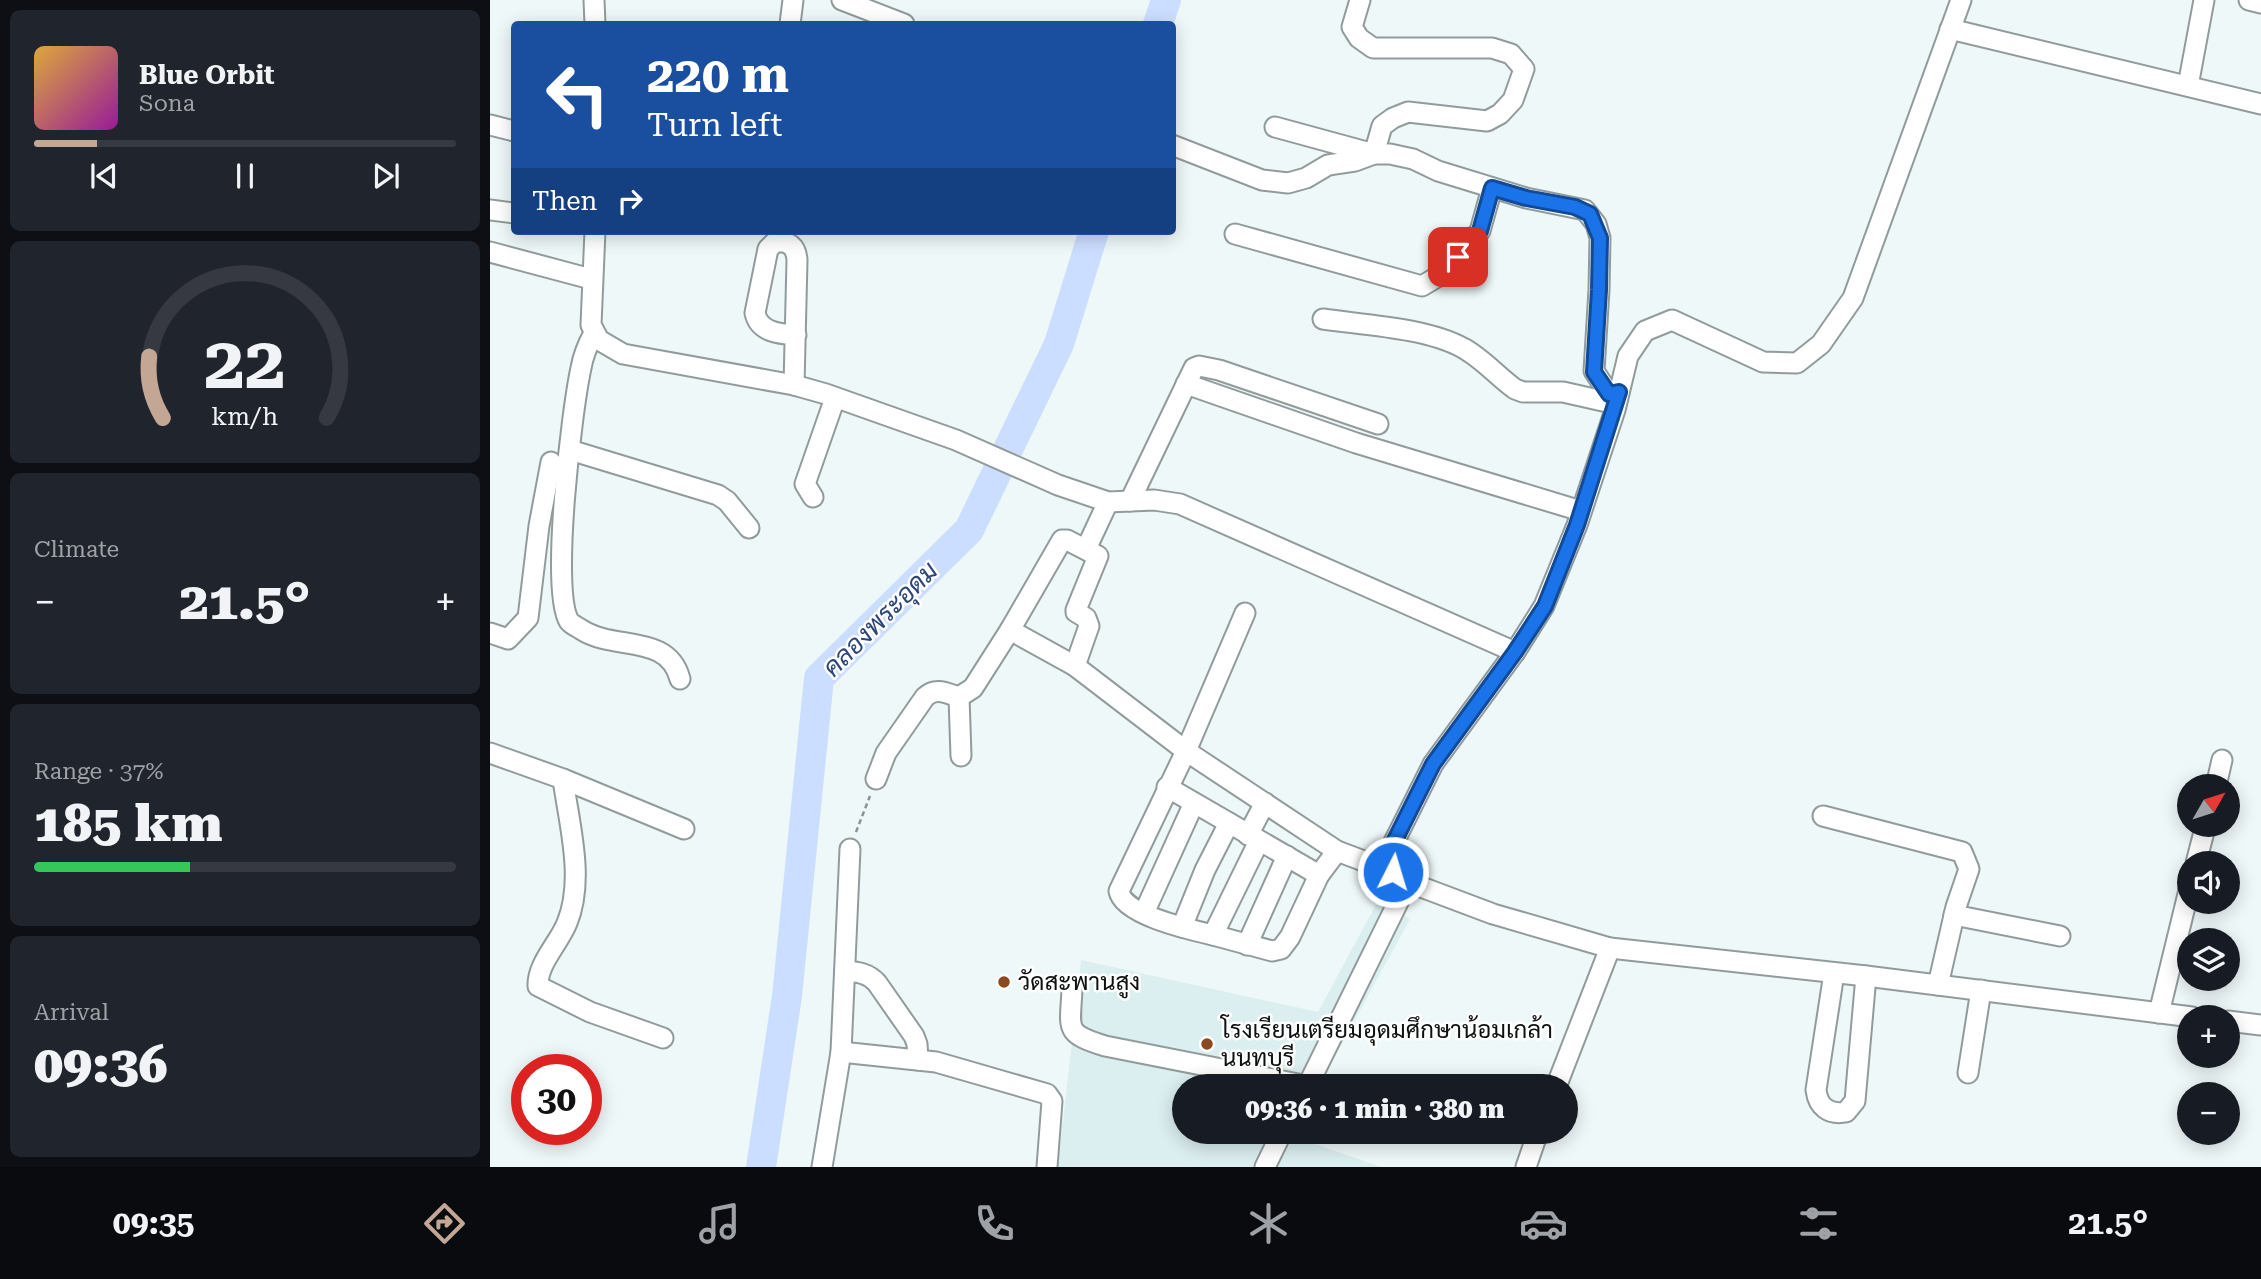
<!DOCTYPE html>
<meta charset="utf-8">
<style>
:root{--surface:#171b24;--page:#20242c;--text:#f1f3f6;--muted:#9ea1a6;--line:#363941;--accent:#c4a695}
body{margin:0;font-family:"Roboto Serif",Sarabun,serif;background:var(--page);color:var(--text);height:100vh;display:flex;flex-direction:column;font-size:26px;white-space:nowrap}
*{box-sizing:border-box;margin:0}
p{font-size:23px;color:var(--muted)}
.icon{flex:none;width:38px;height:38px;fill:none;stroke:currentColor;stroke-width:2;stroke-linecap:round;stroke-linejoin:round}
.map{position:relative;flex:1;overflow:hidden}
.drawer{display:flex;flex-direction:column;gap:10px;padding:10px;background:#0d0f14;width:490px}
.drawer>*{flex:none}
.hud{position:absolute;left:21px;top:21px;width:665px;height:214px;border-radius:7px;box-shadow:0 4px 18px #0003;background:#1a4fa0;color:#fff;overflow:hidden}
.needle{width:46px;rotate:51deg}
.fabs{position:absolute;left:1687px;top:774px;display:grid;gap:14px}
.fabs a{display:grid;place-items:center;width:63px;height:63px;border-radius:50%;background:var(--surface);box-shadow:0 4px 18px #0003;font-size:35px}
.speed{position:absolute;left:21px;top:1054px;display:flex;gap:14px;font-size:35px;font-weight:700;text-align:center}
.speed>*{display:grid;place-content:center;width:91px;height:91px;border-radius:50%;background:var(--surface);box-shadow:0 4px 18px #0003;line-height:1}
.speed .limit{border:10px solid #d22;background:#fff;color:#111}
.pin{position:absolute;display:grid;place-items:center;width:60px;height:60px;color:#fff;margin:-30px;border-radius:14px;box-shadow:0 4px 10px #0006}
.me{position:absolute;width:77px;margin:-38px;rotate:5deg;stroke-linejoin:round;filter:drop-shadow(0 0 5px #0008)}
.turn{display:flex;align-items:center;gap:24px;height:147px;padding:0 21px;font-size:32px}
.turn .icon{width:91px;height:91px;stroke-width:2.5}
.turn b{display:block;font-size:49px;line-height:60px}
.then{display:flex;align-items:center;height:66px;padding:0 21px;background:#0003;gap:14px;font-size:26px}
.big{font-size:52px;font-weight:800;line-height:1.1}
.drawer .widget{flex:1;display:flex;flex-direction:column;justify-content:center;gap:10px;min-width:0;padding:0 24px;border-radius:10px;background:var(--page)}
.drawer .dial{align-items:center;gap:0}
.dial svg{height:182px;overflow:visible;fill:none;stroke:var(--line);stroke-width:7;stroke-linecap:round;text-anchor:middle}
.dial text{fill:var(--text);stroke:none}
.song{display:flex;align-items:center;gap:21px}
.cover{width:84px;height:84px;border-radius:10px;background:linear-gradient(135deg,hsl(40 70% 55%),hsl(300 70% 35%))}
.played{height:7px;border-radius:4px;background:linear-gradient(90deg,var(--accent) 15%,var(--line) 15%)}
.keys{display:flex;justify-content:space-around;direction:ltr}
.heat{display:flex;justify-content:space-between;align-items:center;font-size:38px;direction:ltr}
.charge{height:10px;border-radius:5px;background:linear-gradient(90deg,#34c759 37%,var(--line) 0)}
.trip{position:absolute;left:682px;top:1074px;width:406px;height:70px;border-radius:35px;background:var(--surface);box-shadow:0 4px 18px #0003;font-weight:800;line-height:70px;text-align:center}
.tabs{display:flex;height:112px;justify-content:space-around;align-items:center;background:#090b0e;color:var(--muted)}
.tabs .icon{width:49px;height:49px}
.tabs .active{color:var(--accent)}
.tabs b{font-size:32px;color:var(--text)}
main{display:flex;flex:1;min-height:0}
.map>svg:first-child{display:block}
.built{fill:#dbeef0}
.lines{fill:none;stroke-linecap:round;stroke-linejoin:round}
.river{stroke:#ccdeff;stroke-width:30}
.minor-casing{stroke:#929b9b;stroke-width:23}
.path{stroke:#8b9292;stroke-width:2.5;stroke-dasharray:5 3.5;stroke-linecap:butt}
.minor{stroke:#fff;stroke-width:19}
.route-casing{stroke:#114b97;stroke-width:18}
.route{stroke:#1a73e8;stroke-width:12}
.poi-dot{fill:#8d491e;stroke:#fff;stroke-width:2.5}
.labels{text-anchor:middle;stroke-width:5;stroke-linejoin:round;paint-order:stroke}
.poi-label{font-size:24px;fill:#0e1111;stroke:#fff;text-anchor:start}
.water-label{font-size:26px;font-style:italic;fill:#2c467a;stroke:#fff}
</style>
<main>
<section class="drawer">
<div class="widget">
<div class="song"><i class="cover"></i><div><b>Blue Orbit</b><p>Sona</p></div></div>
<div class="played"></div>
<div class="keys"><svg class="icon" aria-label="previous" viewBox="0 0 24 24"><path d="M18 5L8 12l10 7zM5 5v14"/></svg><svg class="icon" aria-label="pause" viewBox="0 0 24 24"><path d="M8 5v14M16 5v14"/></svg><svg class="icon" aria-label="next" viewBox="0 0 24 24"><path d="M6 5l10 7-10 7zM19 5v14"/></svg></div>
</div>
<div class="widget dial"><svg viewBox="0 0 100 80">
<path d="M14 69A42 42 0 1 1 86 69"/>
<path d="M14 69A42 42 0 0 1 8 42" stroke="#c4a695"/>
<text x="50" y="56" font-size="32" font-weight="700">22</text>
<text x="50" y="72" font-size="11">km/h</text>
</svg></div>
<div class="widget"><p>Climate</p>
<div class="heat"><a>−</a><b class="big">21.5°</b><a>+</a></div>
</div>
<div class="widget"><p>Range · 37%</p><b class="big">185 km</b><div class="charge"></div></div>
<div class="widget"><p>Arrival</p><b class="big">09:36</b></div>
</section>
<div class="map">
<svg width="1771" height="1167" viewBox="0 0 1771 1167">
<rect width="100%" height="100%" fill="#eff8f9"/>
<path class="built" d="M889,899L920,919L828,1087H695V1132H804L802,1136L891,1167H568L591,960L828,1012Z"/>
<g class="lines">
<g class="river">
<path d="M668,24L676,0"/>
<path d="M271,1167L297,996L329,678L479,530L569,344L604,231"/>
</g>
<defs>
<g id="minor">
<path d="M104,0L105,24"/>
<path d="M352,0L414,24"/>
<path d="M1471,0L1363,298L1331,344L1307,363L1273,362L1182,320L1155,331L1138,356L1125,410L1087,525L1054,606L1025,652L943,764L900,850L903,872L918,882L1003,914L1120,948L1376,976L1702,1017"/>
<path d="M1759,0L1771,3"/>
<path d="M300,24L303,0"/>
<path d="M1460,29L1771,104"/>
<path d="M1698,86L1714,0"/>
<path d="M0,125L24,131"/>
<path d="M785,127L884,154L892,126L903,118L918,112L997,121L1010,114L1023,100L1034,69L1021,54L1002,48H883L869,38L862,27L870,0"/>
<path d="M682,145L772,180L798,183L816,178L838,165L865,161L884,154H900L923,159L948,171L1036,198L1095,210L1106,224L1110,238L1109,290L1104,371L1119,394L1129,392"/>
<path d="M0,210L24,213"/>
<path d="M105,231L101,325L109,340L133,354L304,385L336,394L466,440L568,485L618,502L664,500L690,504L1025,652"/>
<path d="M745,234L932,286L952,274L990,231L1002,188"/>
<path d="M0,252L101,279"/>
<path d="M833,319C875,325 937,328 973,348C992,358 1007,376 1025,389L1033,392H1073L1126,404"/>
<path d="M104,333C98,344 93,356 91,368C82,409 60,590 79,621C82,625 88,627 92,630C125,651 178,633 190,679"/>
<path d="M696,384L866,443L1091,511"/>
<path d="M304,385L307,260C306,246 299,241 285,242L278,249L265,313C269,332 289,334 306,335"/>
<path d="M80,450L228,495L237,501L259,528"/>
<path d="M323,497L315,484L345,398"/>
<path d="M640,501L704,368L709,366L729,370L888,424"/>
<path d="M596,549L618,502"/>
<path d="M755,613L696,751L629,891C633,915 702,930 723,935L769,841"/>
<path d="M520,630L585,666L696,751L847,851L903,872"/>
<path d="M0,633L18,639L38,618L49,526L61,462"/>
<path d="M469,697L471,756"/>
<path d="M0,753L73,779L194,829"/>
<path d="M73,779C79,824 95,879 77,923C69,943 47,964 48,986L100,1012L173,1038"/>
<path d="M386,779L396,753L435,697C446,687 456,693 469,697L483,688L520,630L572,540H577L608,556L586,610V612L596,618L599,626L585,666"/>
<path d="M1726,786L1732,760"/>
<path d="M677,787L829,875"/>
<path d="M1333,816L1472,852L1479,869L1466,907L1448,985"/>
<path d="M758,835L775,803"/>
<path d="M1706,863L1716,824"/>
<path d="M654,913L704,803"/>
<path d="M1464,915L1570,936"/>
<path d="M692,927L715,870L739,823"/>
<path d="M723,935L782,951L791,949L800,937L829,875L847,851"/>
<path d="M757,945L797,856"/>
<path d="M355,971C368,972 378,973 387,983L424,1036L427,1044L428,1060"/>
<path d="M1344,973L1326,1090C1328,1107 1339,1115 1356,1112L1365,1101L1376,976"/>
<path d="M582,990C580,1030 574,1033 615,1046L818,1086"/>
<path d="M1669,1013L1699,890"/>
<path d="M1738,1021L1771,1025"/>
<path d="M351,1052L446,1062L557,1094L562,1101L557,1167"/>
<path d="M1478,1073L1491,990"/>
<path d="M817,1087L918,882"/>
<path d="M1066,1087L1120,948"/>
<path d="M332,1167L351,1052L360,849"/>
<path d="M775,1167L792,1132"/>
<path d="M1036,1167L1048,1132"/>
</g>
</defs>
<use href="#minor" class="minor-casing"/>
<path class="path" d="M366,832L380,796"/>
<use href="#minor" class="minor"/>
</g>
<g class="lines">
<defs>
<path id="route" d="M903,872L900,850L943,764L1025,652L1055,606L1087,525L1129,392L1119,394L1104,372L1109,290L1110,238L1100,214L1085,207L1036,198L1002,188L990,231L968,257"/>
</defs>
<use href="#route" class="route-casing"/>
<use href="#route" class="route"/>
</g>
<g class="poi-dot">
<circle cx="514" cy="982" r="7"/>
<circle cx="717" cy="1044" r="7"/>
</g>
<g class="labels">
<g class="poi-label">
<text x="528" y="990">วัดสะพานสูง</text>
<text x="731" y="1038">โรงเรียนเตรียมอุดมศึกษาน้อมเกล้า<tspan x="731" dy="28">นนทบุรี</tspan></text>
</g>
<g class="water-label">
<text transform="translate(390 619) rotate(-45)" y="9">คลองพระอุดม</text>
</g>
</g>
</svg>
<div class="fabs">
<a><svg class="needle" viewBox="-14 -14 28 28"><path d="M0-13l5 13h-10z" fill="#e53935"/><path d="M0 13l5-13h-10z" fill="#9ea1a6"/></svg></a>
<a><svg class="icon" aria-label="sound" viewBox="0 0 24 24"><path d="M4 9h4l5-4v14l-5-4H4zM17 9q2 3 0 6"/></svg></a>
<a><svg class="icon" aria-label="layers" viewBox="0 0 24 24"><path d="M12 4l9 5-9 5-9-5zM3 14l9 5 9-5"/></svg></a>
<a>+</a>
<a>−</a>
</div>
<div class="speed"><div class="limit">30</div></div>
<div class="pin" style="left:968px;top:257px;background:#d93025"><svg class="icon" aria-label="arrive" viewBox="0 0 24 24"><path d="M6 21V4h12l-3 4 3 4H6"/></svg></div>
<svg class="me" style="left:903px;top:872px" viewBox="-20 -20 40 40"><circle r="17" fill="#1a73e8" stroke="#fff" stroke-width="3"/><path d="M0-11L8 9 0 5-8 9z" fill="#fff"/></svg>
<div class="trip">09:36 · 1 min · 380 m</div>
<div class="hud">
<div class="turn"><svg class="icon" aria-label="left" viewBox="0 0 24 24"><path d="M17 20v-9H6M10 6l-5 5 5 5"/></svg><div><b>220 m</b>Turn left</div></div>
<div class="then">Then<svg class="icon" aria-label="right" viewBox="0 0 24 24"><path d="M7 20v-9h11M14 6l5 5-5 5"/></svg></div>
</div>
</div>
</main>
<nav class="tabs">
<b>09:35</b>
<svg class="icon active" aria-label="directions" viewBox="0 0 24 24"><path d="M12 3l9 9-9 9-9-9zM9 14v-3h6M13 9l2 2-2 2"/></svg>
<svg class="icon" aria-label="music" viewBox="0 0 24 24"><path d="M9 18V5l10-2v13"/><circle cx="6" cy="18" r="3"/><circle cx="16" cy="16" r="3"/></svg>
<svg class="icon" aria-label="phone" viewBox="0 0 24 24"><path d="M5 4h4l2 5-3 2q2 4 5 5l2-3 5 2v4C11 20 4 13 5 4z"/></svg>
<svg class="icon" aria-label="climate" viewBox="0 0 24 24"><path d="M12 3v18M4 7l16 10M4 17L20 7"/></svg>
<svg class="icon" aria-label="car" viewBox="0 0 24 24"><path d="M5 17H2v-5l4-1 3-4h7l3 4 3 1v5h-3M9 17h6M6 11h13"/><circle cx="7" cy="17" r="2"/><circle cx="17" cy="17" r="2"/></svg>
<svg class="icon" aria-label="filters" viewBox="0 0 24 24"><path d="M4 7h16M4 17h16"/><circle cx="9" cy="7" r="2"/><circle cx="15" cy="17" r="2"/></svg>
<b>21.5°</b>
</nav>
